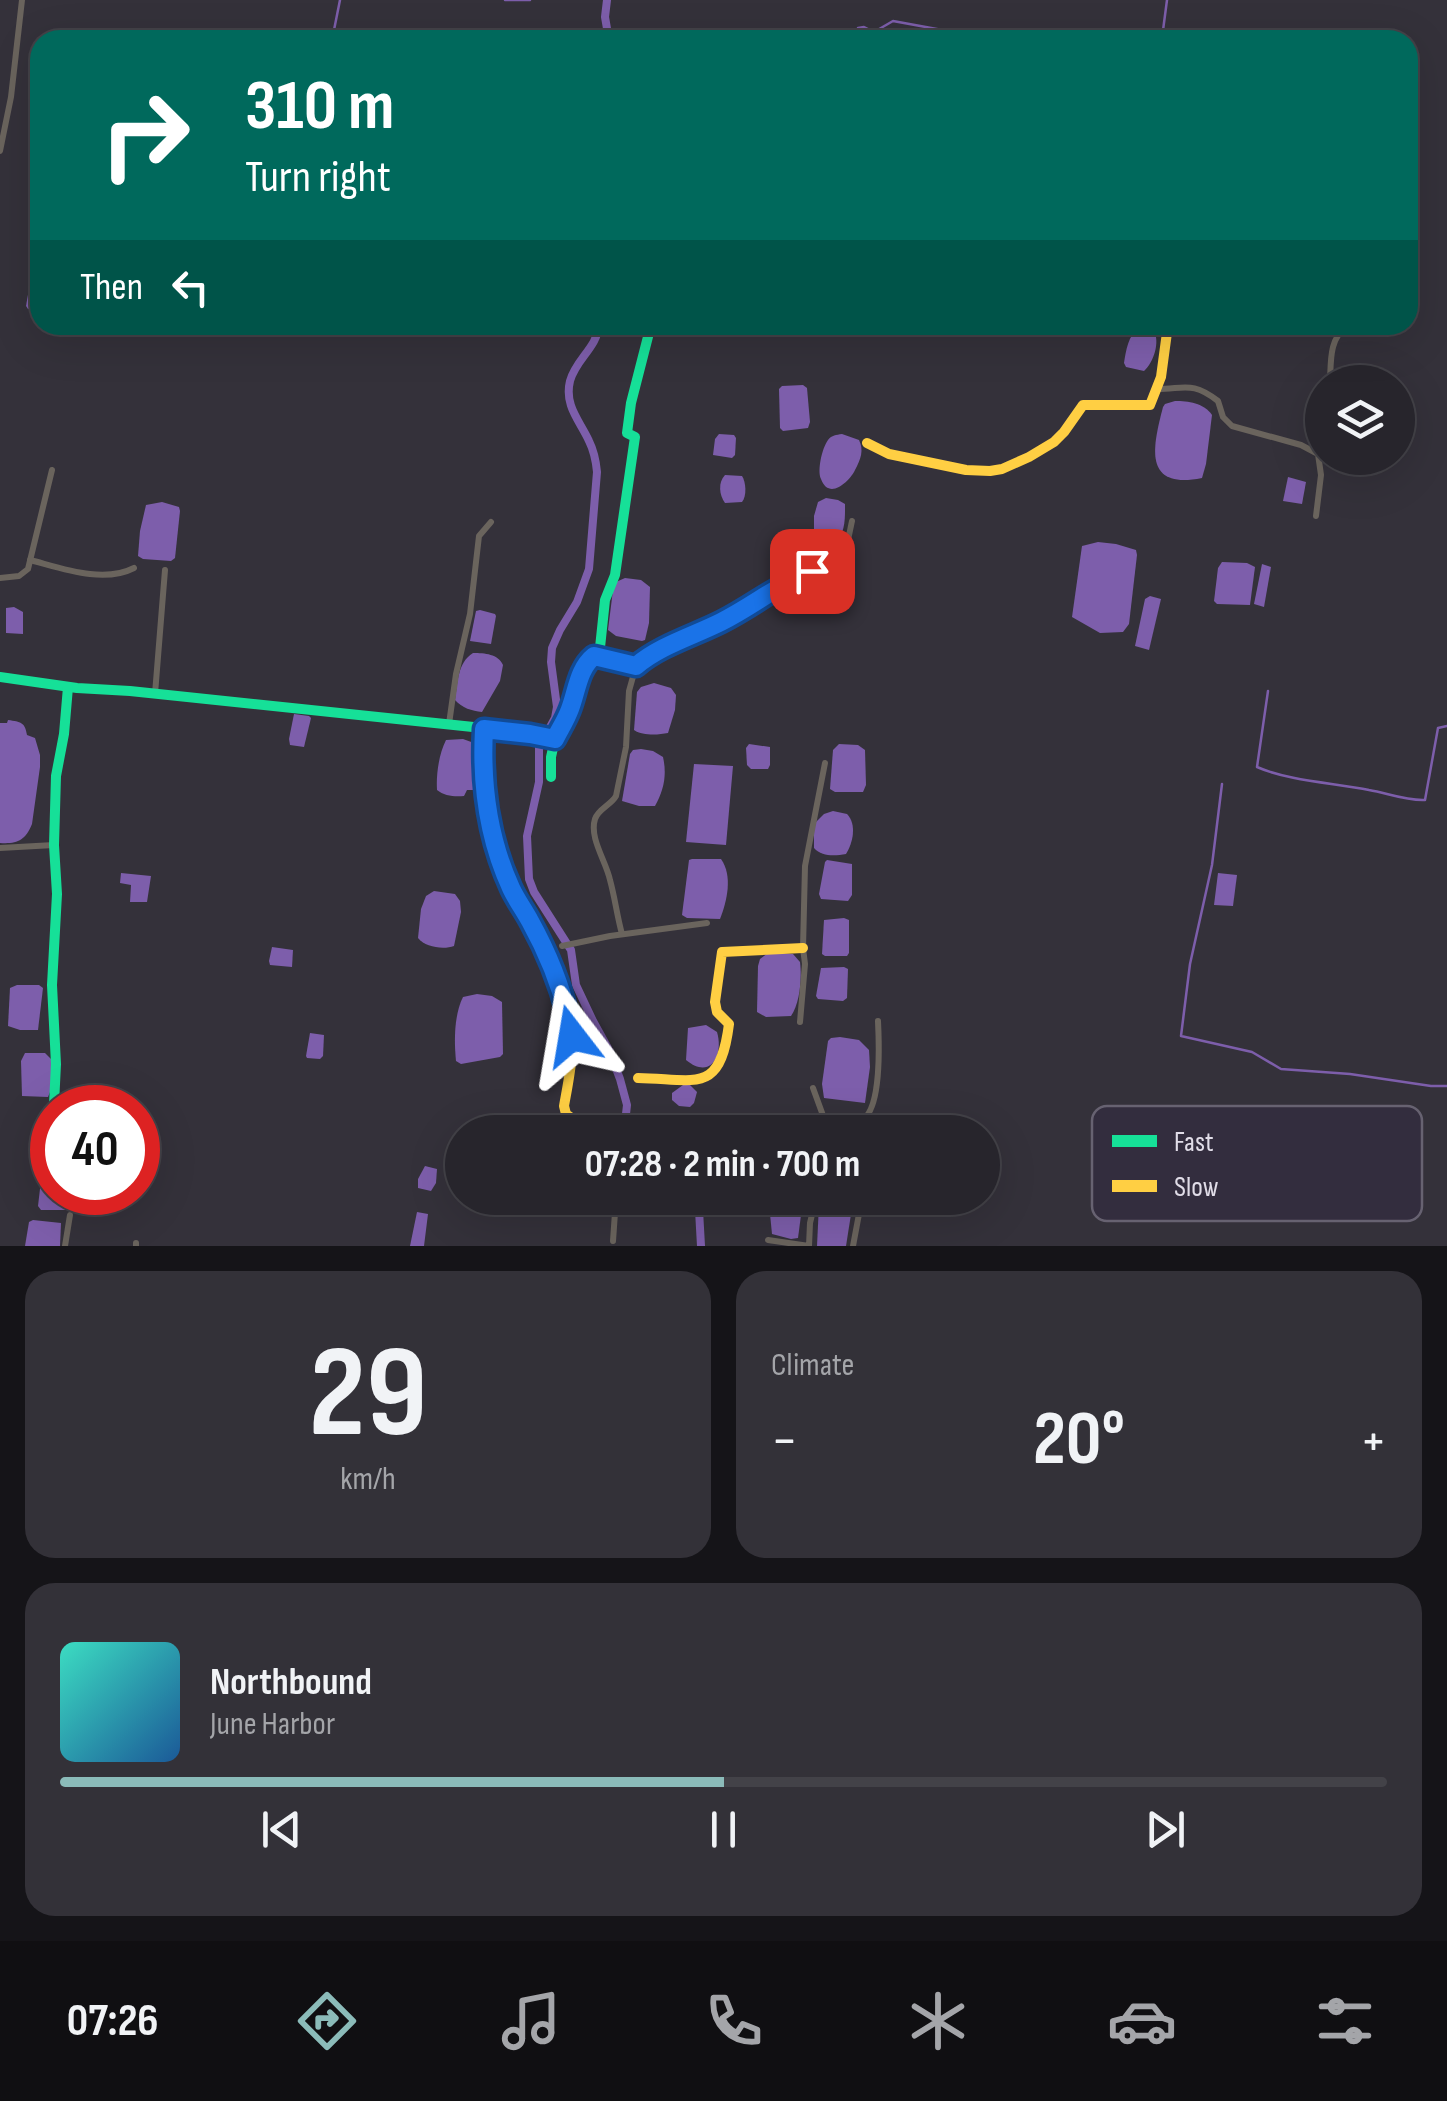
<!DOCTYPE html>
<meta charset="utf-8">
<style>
:root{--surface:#27252c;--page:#333138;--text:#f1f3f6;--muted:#a4a5a9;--line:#434248;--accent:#8bbbb9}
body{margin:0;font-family:"Sofia Sans Condensed",sans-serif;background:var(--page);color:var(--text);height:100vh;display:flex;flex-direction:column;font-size:38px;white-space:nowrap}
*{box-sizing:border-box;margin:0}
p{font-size:32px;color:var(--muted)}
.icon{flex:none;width:55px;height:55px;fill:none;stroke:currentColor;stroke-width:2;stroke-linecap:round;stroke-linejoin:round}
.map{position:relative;height:1246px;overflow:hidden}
.drawer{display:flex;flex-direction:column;gap:25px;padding:25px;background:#151418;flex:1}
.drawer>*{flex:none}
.hud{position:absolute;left:30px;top:30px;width:1388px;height:305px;border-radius:30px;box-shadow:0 10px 40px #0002,0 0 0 2px var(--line);background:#00695c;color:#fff;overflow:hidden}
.tools{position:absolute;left:1305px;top:365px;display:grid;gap:20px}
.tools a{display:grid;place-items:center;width:110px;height:110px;border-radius:50%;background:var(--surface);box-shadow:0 10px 40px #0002,0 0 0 2px var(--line);font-size:50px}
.speed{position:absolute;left:30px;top:1085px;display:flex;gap:20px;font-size:50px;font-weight:700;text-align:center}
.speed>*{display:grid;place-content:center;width:130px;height:130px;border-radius:50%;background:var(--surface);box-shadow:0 10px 40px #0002,0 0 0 2px var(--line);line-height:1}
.speed .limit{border:15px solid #d22;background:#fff;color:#111}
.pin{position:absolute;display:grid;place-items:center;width:85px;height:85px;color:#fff;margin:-42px;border-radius:20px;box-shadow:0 5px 15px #0006}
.me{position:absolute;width:110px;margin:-55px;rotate:346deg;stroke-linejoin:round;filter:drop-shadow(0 0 8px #0008)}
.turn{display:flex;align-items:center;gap:35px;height:210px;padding:0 50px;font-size:45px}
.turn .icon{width:130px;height:130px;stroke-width:2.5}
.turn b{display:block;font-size:70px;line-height:85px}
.then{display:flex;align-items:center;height:95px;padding:0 50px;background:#0003;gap:20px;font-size:38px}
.big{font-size:75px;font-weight:700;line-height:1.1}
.drawer .tile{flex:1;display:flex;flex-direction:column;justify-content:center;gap:15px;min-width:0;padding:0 35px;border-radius:30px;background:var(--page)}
.drawer .dial{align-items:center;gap:0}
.dial b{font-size:130px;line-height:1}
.song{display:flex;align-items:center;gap:30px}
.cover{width:120px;height:120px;border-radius:15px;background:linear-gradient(135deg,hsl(170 70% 55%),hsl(210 70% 35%))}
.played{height:10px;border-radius:5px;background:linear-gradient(90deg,var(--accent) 50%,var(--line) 50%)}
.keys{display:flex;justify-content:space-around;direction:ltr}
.heat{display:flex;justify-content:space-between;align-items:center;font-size:55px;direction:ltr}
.drawer .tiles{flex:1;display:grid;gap:25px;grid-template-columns:1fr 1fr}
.tile:last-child{grid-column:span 2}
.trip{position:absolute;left:445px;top:1115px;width:555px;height:100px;border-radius:50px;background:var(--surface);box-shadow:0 10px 40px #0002,0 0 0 2px var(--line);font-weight:700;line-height:100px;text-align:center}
.menu{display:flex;height:160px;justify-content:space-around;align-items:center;background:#100f12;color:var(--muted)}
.menu .icon{width:70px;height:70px}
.menu .current{color:var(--accent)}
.menu b{font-size:45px;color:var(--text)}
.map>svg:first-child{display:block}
.water{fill:#7d5eab}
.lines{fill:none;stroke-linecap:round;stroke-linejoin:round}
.stream{stroke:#7d5eab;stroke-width:2.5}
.canal{stroke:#7d5eab;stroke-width:8}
.street{stroke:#6a645d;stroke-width:6}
.fast{stroke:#16e098;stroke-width:10}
.slow{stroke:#ffcf43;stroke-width:10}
.route-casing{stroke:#114b97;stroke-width:25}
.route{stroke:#1a73e8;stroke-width:18}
.key{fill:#332d3e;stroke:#676271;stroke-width:2.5}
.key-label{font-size:28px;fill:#e1dde8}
</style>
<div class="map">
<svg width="1447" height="1246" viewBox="0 0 1447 1246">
<rect width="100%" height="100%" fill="#34313a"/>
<g class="water">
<path d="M37,258H40V312L28,309L26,306L34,260Z"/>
<path d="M1139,328L1154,331C1160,342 1154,362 1144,371L1126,367L1124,363C1126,351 1128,335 1139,328Z"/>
<path d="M803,385L807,388L810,422L808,428L783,431L780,428L779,389L782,386Z"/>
<path d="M1175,401C1188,401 1204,403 1212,415L1206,464L1202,478C1142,490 1153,446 1163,407L1165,404Z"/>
<path d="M719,434L734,435L736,438L735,455L732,458L713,455L715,439Z"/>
<path d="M842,434L859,440C864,450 861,459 855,470C850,481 829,501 821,479C817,471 822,448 828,440C832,435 836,435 842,434Z"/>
<path d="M725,475L742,476C746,482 747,496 742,502L725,503C719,495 718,482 725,475Z"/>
<path d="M1288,477L1306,482L1302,504L1283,501Z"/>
<path d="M826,498L838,500L845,504C845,517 846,535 834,543L818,541L814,536V516L818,502Z"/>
<path d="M162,502L179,507L180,511L175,558L171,561L143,559L138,556L140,531L146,505Z"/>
<path d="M1098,542L1116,544L1136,550L1137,555L1129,624L1123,632L1100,633L1072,617L1082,546Z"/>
<path d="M1222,562L1247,563L1255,567L1250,605L1217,604L1214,601L1218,568Z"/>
<path d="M1262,564L1271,567L1264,607L1254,604Z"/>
<path d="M625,578L641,580L650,587L649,623L645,640L642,641L616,636L608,630L613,590L616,582Z"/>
<path d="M1150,596L1161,599L1149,650L1135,646L1145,599Z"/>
<path d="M14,607L23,612V634L6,633V608Z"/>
<path d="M480,610L495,614L496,616L491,644L470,641L476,611Z"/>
<path d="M473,653C485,653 498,654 503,665L500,681L482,712C472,711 462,708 455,700C458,683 457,663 473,653Z"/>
<path d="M654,683L671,688L676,695L675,710L668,733C658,735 643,736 634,730L637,692L641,687Z"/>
<path d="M294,714L309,716L311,718L304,747L290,745L289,739Z"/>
<path d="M8,720C21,722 25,722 27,735L35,738L40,755V767L32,824C25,841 17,844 0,843V723H7Z"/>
<path d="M463,739L474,743V790H467L464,796C455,797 444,796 437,790C436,774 439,754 446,740Z"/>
<path d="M749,744L770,747V765L768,769H751L747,765L746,748Z"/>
<path d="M839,744L858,745L865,750L866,785L863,792H835L830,789L833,750Z"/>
<path d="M641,749L653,751L663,757C667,775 664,790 655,806H639L622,801L630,754L633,750Z"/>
<path d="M694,764L733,766L726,845L686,842Z"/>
<path d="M833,811L847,814C857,824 853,843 846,854C835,856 822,857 814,848V824L824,814Z"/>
<path d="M692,859H721C733,876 727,901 720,919L687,918L682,915L689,860Z"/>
<path d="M827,860L852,864V895L848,901L821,899L819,894L825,862Z"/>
<path d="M121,873L151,876L147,902H130L131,885L120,883Z"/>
<path d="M1218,873L1237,875L1233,906L1214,905Z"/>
<path d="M434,891L455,894L460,901L461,912L454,946C443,950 425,947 418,938L421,909L426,896Z"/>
<path d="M844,918L849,920V953L847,956H825L822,954L824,920Z"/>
<path d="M272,947L293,950L292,967L270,965L269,961Z"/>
<path d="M768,953L793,954L800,962C802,978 800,1003 791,1016L766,1017L757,1012L758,966L760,959Z"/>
<path d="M844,967L848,969L847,998L843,1001L818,999L816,996L821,968Z"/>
<path d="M17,985H39L43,988L38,1030H20L8,1026L10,988Z"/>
<path d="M477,994L492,996L502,1002L503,1054L500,1057L461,1064L456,1061C454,1041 454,1015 463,997Z"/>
<path d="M706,1025L717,1032C724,1056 710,1080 686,1060L688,1028Z"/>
<path d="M310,1033L324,1035L323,1056L320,1059L307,1058L306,1056Z"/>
<path d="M840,1037L859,1040L869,1050L870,1067L865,1103L824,1098L822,1084L828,1041L831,1038Z"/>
<path d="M25,1053H45L51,1059L52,1087L48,1097L22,1096L21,1061Z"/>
<path d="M683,1085H690L697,1092L694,1103L690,1107L679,1106L672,1100V1093Z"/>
<path d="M52,1155V1192L81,1193L78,1210H41L38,1206L43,1163L45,1159Z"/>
<path d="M425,1166L437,1169L436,1183L431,1191L418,1188V1179Z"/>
<path d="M773,1198H801L803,1200L798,1238L791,1239L772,1234L770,1214Z"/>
<path d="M833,1201L847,1203L852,1208L846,1246H817L819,1204Z"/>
<path d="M417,1212L428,1214L424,1246H410Z"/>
<path d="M33,1220L61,1223L60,1246H25L29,1222Z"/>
</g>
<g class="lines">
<g class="stream">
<path d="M505,0H530"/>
<path d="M332,40L340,0"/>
<path d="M852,40L858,28L864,27L874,32L893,21L964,34H1021L1072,40"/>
<path d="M1118,40H1144"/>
<path d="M1156,40L1162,38L1167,0"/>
<path d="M1268,691L1257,767C1289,781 1335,783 1369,790C1387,793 1406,801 1425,800L1438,728L1447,726"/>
<path d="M1222,784L1212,865L1190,964L1181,1036L1252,1052L1281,1069L1350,1074L1431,1086H1447"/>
</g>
<g class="canal">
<path d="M607,0L605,17L609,40"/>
<path d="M599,325C597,348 576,359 570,381C564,406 580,421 589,441C594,451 596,461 597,472L589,569L577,602L560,630L552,648L551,662L557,707L555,718L539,747V782L527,836L529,879L534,892L571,950L576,985L593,1021L609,1050L620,1079L627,1105L624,1132"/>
<path d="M695,1198L699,1210L701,1246"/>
</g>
<g class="street">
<path d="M0,151L11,97L22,0"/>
<path d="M1330,382C1331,360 1329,340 1347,325"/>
<path d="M1157,389C1185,389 1192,381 1218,401L1223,417L1232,426L1301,445L1318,454L1321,475L1316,516"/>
<path d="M30,560C61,568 103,584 134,568"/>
<path d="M0,578L19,576L28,569L52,470"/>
<path d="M155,694L165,570"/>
<path d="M449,724L456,674L470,614L479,536L491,522"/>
<path d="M555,739C560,729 566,720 570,709C577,691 578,669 594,656L636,666"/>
<path d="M0,848L54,845"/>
<path d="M622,934C617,916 615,898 610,880C606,861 589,838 595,819C598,809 611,805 616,796L626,747L629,691L636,666L667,648L739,612L776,587L827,563L838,554L848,540L852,521"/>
<path d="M562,946L610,936L707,923"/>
<path d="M800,1022L805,964L803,948L805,866L825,763"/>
<path d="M813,1088L829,1132"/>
<path d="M815,1123C829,1125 849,1128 862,1120C882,1109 879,1041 878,1021"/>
<path d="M768,1240L809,1246L810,1223L816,1198"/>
<path d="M613,1241L616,1198"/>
<path d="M65,1246L70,1215"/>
<path d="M136,1246V1243"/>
<path d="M853,1246L862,1198"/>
</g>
<g class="fast">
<path d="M599,657L605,600L615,575L635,437L627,433L631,403L651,325"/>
<path d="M0,677L77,688L130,691L530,733L555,739L551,757V777"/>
<path d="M54,1104L56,1064L52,985L57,894L54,845L56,776L64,734L68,687"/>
</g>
<g class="slow">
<path d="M867,443L889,454L966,470L990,471L1002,469L1029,457L1054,442L1064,432L1083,405H1150L1161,377L1168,325"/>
<path d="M485,729C484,765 483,802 492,837C511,911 575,973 572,1052C571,1070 567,1089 564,1106L566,1114L591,1132"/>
<path d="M638,1078C697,1079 720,1095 729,1024L717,1012L715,1002L722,952L803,948"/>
</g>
</g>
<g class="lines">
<defs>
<path id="route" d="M572,1036C565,996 550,957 530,921C524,910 516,899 511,888C488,838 481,784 484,729L530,734L555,739C560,729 566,720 570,709C577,691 578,669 594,656L636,666C659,646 693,636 721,622C753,606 777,585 812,571"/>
</defs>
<use href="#route" class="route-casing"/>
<use href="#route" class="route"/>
</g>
<rect x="1092" y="1106" width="330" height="115" rx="15" class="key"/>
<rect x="1112" y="1135" width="45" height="12" fill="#16e098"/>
<rect x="1112" y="1180" width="45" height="12" fill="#ffcf43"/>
<g class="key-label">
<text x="1174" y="1151">Fast</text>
<text x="1174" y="1196">Slow</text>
</g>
</svg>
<div class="tools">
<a><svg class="icon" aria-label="layers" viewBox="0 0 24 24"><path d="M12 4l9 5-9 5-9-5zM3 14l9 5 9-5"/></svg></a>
</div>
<div class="speed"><div class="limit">40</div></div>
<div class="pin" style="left:812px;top:571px;background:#d93025"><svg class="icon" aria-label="arrive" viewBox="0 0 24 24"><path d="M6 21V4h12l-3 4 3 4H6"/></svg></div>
<svg class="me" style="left:572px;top:1036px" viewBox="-20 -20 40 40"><path d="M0-17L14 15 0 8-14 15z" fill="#1a73e8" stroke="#fff" stroke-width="4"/></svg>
<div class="trip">07:28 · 2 min · 700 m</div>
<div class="hud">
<div class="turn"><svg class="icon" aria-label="right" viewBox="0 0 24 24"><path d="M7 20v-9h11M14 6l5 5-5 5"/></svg><div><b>310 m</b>Turn right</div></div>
<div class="then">Then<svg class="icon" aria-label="left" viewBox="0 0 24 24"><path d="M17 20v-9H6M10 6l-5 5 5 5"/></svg></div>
</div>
</div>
<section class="drawer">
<div class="tiles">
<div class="tile dial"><b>29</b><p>km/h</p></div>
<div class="tile"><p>Climate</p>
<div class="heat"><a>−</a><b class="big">20°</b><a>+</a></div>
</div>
<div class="tile">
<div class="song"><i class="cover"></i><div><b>Northbound</b><p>June Harbor</p></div></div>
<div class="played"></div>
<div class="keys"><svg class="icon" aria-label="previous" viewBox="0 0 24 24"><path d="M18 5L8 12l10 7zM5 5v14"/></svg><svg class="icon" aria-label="pause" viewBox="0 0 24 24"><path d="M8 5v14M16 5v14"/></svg><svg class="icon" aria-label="next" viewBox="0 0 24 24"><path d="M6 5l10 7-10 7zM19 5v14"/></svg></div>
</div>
</div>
</section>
<nav class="menu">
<b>07:26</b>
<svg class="icon current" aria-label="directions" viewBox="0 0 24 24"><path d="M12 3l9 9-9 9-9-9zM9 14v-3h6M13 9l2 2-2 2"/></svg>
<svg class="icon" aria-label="music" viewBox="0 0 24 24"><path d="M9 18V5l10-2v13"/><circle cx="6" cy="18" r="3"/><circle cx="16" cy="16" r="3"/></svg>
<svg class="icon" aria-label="phone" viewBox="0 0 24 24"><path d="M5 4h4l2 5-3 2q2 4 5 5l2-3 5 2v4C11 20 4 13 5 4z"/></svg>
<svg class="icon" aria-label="climate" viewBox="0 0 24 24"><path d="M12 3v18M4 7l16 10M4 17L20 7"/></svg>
<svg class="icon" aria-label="car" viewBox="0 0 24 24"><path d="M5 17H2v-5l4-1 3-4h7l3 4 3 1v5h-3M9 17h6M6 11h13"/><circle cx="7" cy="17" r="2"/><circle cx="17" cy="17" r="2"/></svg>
<svg class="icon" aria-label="filters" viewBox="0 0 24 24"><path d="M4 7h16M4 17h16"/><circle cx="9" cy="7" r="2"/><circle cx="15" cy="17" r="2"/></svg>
</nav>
